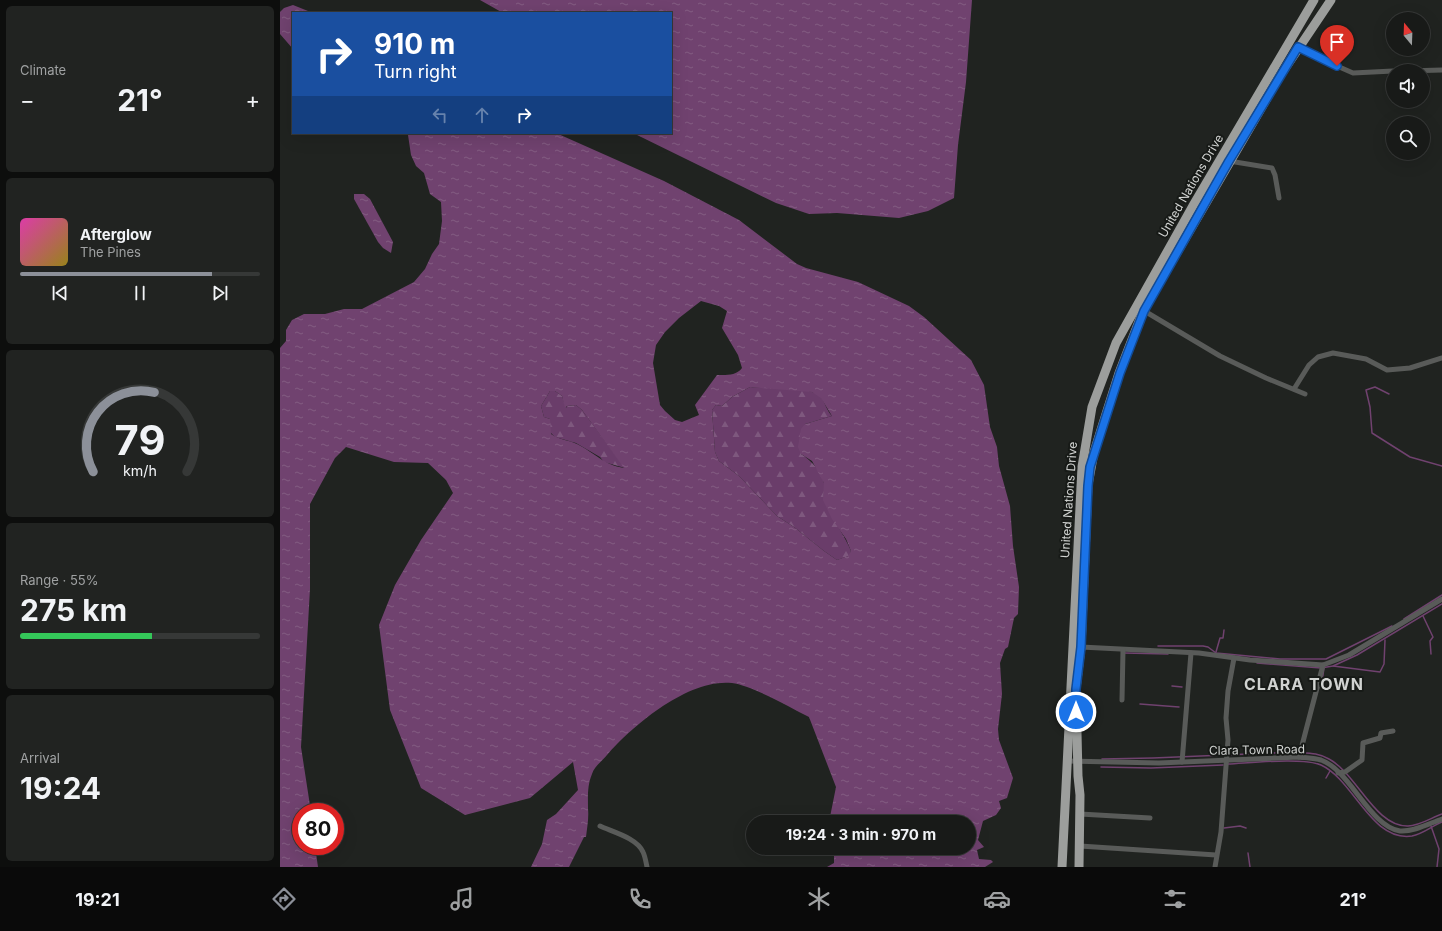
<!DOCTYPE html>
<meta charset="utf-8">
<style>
:root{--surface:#181a18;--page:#212321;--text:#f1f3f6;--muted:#9fa1a2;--line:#363837;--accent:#8c9099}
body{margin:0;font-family:Inter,sans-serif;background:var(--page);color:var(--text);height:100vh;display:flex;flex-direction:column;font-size:15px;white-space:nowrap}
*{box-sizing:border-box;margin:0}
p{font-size:13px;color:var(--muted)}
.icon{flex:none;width:22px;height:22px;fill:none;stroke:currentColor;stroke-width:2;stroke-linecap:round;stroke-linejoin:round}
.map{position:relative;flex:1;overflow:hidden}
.panel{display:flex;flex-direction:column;gap:6px;padding:6px;background:#0d0e0d;width:280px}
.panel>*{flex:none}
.guide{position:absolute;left:12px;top:12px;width:380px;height:122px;border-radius:0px;box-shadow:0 4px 16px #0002,0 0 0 1px var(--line);background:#1a4fa0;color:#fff;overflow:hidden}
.needle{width:26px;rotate:341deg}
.controls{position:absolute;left:1106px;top:12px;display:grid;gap:8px}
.controls a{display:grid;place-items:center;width:44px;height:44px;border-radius:50%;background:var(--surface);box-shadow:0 4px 16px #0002,0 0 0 1px var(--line);font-size:20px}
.speed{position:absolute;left:12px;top:803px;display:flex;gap:8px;font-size:20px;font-weight:700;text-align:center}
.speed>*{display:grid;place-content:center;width:52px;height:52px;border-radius:50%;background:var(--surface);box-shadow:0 4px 16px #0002,0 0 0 1px var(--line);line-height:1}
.speed .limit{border:6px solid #d22;background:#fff;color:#111}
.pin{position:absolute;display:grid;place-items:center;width:34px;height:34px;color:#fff;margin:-41px -17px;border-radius:50% 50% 50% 0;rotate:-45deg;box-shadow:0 0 4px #0007}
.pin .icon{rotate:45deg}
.me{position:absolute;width:44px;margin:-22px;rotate:0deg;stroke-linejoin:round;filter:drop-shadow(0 0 3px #0008)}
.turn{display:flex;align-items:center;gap:14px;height:84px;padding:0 16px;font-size:18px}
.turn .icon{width:52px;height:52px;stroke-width:2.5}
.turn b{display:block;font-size:28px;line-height:34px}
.lanes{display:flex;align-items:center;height:38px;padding:0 16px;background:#0003;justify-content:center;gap:20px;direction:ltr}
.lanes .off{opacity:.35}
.big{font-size:30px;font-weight:700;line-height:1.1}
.panel .widget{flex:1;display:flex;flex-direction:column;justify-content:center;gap:6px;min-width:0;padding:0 14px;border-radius:6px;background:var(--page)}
.panel .dial{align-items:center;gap:0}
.dial svg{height:104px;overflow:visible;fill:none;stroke:var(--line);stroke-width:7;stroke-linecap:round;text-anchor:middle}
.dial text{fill:var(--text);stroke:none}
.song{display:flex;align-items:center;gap:12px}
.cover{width:48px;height:48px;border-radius:6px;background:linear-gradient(135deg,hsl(320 70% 55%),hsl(50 70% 35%))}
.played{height:4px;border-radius:2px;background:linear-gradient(90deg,var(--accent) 80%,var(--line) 80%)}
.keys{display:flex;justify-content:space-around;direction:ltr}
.heat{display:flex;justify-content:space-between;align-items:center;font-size:22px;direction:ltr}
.charge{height:6px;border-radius:3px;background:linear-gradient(90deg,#34c759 55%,var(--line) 0)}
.trip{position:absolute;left:466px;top:815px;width:230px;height:40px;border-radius:20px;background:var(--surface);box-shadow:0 4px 16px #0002,0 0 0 1px var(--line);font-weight:700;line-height:40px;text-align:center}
.menu{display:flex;height:64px;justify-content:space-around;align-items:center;background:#0a0a0a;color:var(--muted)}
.menu .icon{width:28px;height:28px}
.menu .selected{color:var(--accent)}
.menu b{font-size:18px;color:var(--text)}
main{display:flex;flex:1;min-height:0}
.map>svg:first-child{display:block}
.forest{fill:url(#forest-firs)}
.water{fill:url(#water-ripples);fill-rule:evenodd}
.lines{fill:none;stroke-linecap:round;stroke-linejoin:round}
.stream{stroke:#70426f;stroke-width:1.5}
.minor{stroke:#595b59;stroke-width:5}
.trunk{stroke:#9c9e9c;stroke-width:9}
.route-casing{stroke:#114b97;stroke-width:10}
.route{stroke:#1a73e8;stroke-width:7}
.labels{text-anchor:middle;stroke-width:4;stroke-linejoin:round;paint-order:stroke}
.street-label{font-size:12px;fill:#d1d3d1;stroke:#171a17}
.district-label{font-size:16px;font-weight:bold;letter-spacing:1px;fill:#d1d3d1;stroke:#171a17}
</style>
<main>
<section class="panel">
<div class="widget"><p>Climate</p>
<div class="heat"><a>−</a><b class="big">21°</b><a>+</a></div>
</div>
<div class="widget">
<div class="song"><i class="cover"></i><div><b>Afterglow</b><p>The Pines</p></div></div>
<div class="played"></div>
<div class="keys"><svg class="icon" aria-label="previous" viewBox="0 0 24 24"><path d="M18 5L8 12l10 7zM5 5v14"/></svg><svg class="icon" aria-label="pause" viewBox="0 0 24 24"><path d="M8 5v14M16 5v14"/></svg><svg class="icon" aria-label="next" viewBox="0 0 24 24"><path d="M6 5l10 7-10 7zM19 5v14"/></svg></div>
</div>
<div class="widget dial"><svg viewBox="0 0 100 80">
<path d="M14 69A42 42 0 1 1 86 69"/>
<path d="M14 69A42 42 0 0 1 61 8" stroke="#8c9099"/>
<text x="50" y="56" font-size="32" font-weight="700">79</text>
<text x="50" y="72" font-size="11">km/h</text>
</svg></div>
<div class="widget"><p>Range · 55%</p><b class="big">275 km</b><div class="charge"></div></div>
<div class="widget"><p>Arrival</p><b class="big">19:24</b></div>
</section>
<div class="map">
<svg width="1162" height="867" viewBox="0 0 1162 867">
<defs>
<pattern id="forest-firs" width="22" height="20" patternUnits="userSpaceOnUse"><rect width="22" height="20" fill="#6a3d6a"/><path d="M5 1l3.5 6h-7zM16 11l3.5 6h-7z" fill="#7e587e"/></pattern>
<pattern id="water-ripples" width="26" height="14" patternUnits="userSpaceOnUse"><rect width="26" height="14" fill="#70426f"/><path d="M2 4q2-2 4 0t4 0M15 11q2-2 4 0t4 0" fill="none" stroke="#835c82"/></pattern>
</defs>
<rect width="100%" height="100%" fill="#202320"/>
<g class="forest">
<path d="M470,387C487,388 529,385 541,397C545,403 547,411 552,416L525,424L521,454C531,460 541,471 544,483C545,490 542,497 546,504C553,521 564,534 571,551L569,556L557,560L544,551L514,527L497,516L459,476L439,461L435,452L432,410L436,405L442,406L452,397Z"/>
<path d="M270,391H275L282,396L286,408L287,406L296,405L302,410L345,468L324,462L320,457L296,443L275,437L270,432V419L264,417L261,406Z"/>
</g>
<g class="water">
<path d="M200,0H692L686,82L678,145L674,198L648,211L619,218L557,213L529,214L496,203L353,133H391V13H223Z"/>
<path d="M13,5L33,13H13V49L0,34V12L4,8Z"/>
<path d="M126,133H276L384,181L459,220L517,264L526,268L578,282L629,306L644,317L691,360L704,385L710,427L717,447L719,466L730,506L733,546L739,587L738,614L734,618L728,647L725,649L720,663L722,694L718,729L719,740L733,778L727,798L719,801L721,808L716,815L703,821L698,840L704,847L697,850L699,859L711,860L713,862L705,867H547L554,863V848H689V822H549L556,787L529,717C511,708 471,685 452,683C409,678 353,725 327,755C322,761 314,767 312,774C307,786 308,797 308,809C309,818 307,828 306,837H304L289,867H251L262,844L267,820L276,814L298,790L293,762L250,798L185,815L141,788L110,710L99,625L115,585L141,540L173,493L166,480L148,463L114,462L66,447L55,458L30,504V589L21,747L31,812H21V846H35L38,867H0V348L6,341V330L12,320L24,314H45L64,309H82L134,282L145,269L152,254L159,244L162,221L161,202L150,194L144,173L136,166L131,155L128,135ZM421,301L439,306L447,311L442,328L458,355L462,368C456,376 446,375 437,375L415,405L419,415L402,422L395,420L385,411L380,405L373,363L376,345L385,332L399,318ZM470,387L532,392L541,398L552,416L525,424L521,429L518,447L521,454L532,461L544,483L543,500L552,519L566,539L571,551L568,556L557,560L544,551L514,527L497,516L459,476L439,461L435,452L432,410L436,405L442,406L452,397ZM270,391H275L282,396L285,408L287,406L296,405L302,410L344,468C324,465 315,453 297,444C289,440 279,440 271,434L270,419L264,417L261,406Z"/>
<path d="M74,194H84L90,199L113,242L111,253L103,248L98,242L74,199Z"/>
</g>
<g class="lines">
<g class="stream">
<path d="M1109,394L1095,387L1086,390L1090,407L1092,433L1130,457L1162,466"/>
<path d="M1143,616L1153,637L1150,641L1151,654"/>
<path d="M1124,619L1162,595"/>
<path d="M878,646H923L928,647L936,653L1000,659H1046L1112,626"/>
<path d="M936,652L940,638H943L944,630"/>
<path d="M844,653L888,654"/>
<path d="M977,663L1041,668L1053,666L1077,655L1162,604"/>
<path d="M1053,666L1100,672L1104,664L1105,640"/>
<path d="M892,686L902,687"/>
<path d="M1039,687L1042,682L1044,668"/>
<path d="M860,704L899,707"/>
<path d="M822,759L873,758L1017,752C1028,753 1039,753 1049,759C1077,774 1095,827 1128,826C1139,826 1151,818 1162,814"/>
<path d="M948,764C970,763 1023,757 1041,765C1074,780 1091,842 1132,836C1143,834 1152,826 1162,822"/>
<path d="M821,767L871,768L943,765"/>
<path d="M1046,778L1050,771"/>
<path d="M1151,826L1159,849L1157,867"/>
<path d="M944,828L960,826L966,828"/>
<path d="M968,853L970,867"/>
</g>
<g class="minor">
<path d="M1018,47L1032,55L1073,73L1113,71"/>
<path d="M1126,71L1162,70"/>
<path d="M949,161L992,168L995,175L999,198"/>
<path d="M861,309L940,356L986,378L1025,394"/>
<path d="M1014,389L1029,365L1038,357L1053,353L1086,359L1107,370L1130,368L1162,358"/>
<path d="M801,647L919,653L970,660L1043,665L1069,655L1162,599"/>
<path d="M842,700L843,650"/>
<path d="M1019,757L1043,665"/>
<path d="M787,761L879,763L1019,757C1026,758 1034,758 1041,760C1070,770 1090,827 1120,831C1134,832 1150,823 1162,819"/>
<path d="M902,762L911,653"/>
<path d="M1058,773L1065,772L1082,760L1083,743L1100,738L1101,733L1113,731"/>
<path d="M800,814L870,818"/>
<path d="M320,826C333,832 357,838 363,852C365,856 366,862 367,867"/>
<path d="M800,846L936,855"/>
<path d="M935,867L941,832L948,740L946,718L948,691L954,658"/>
</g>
<g class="trunk">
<path d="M782,867L802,467L812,407L836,343L914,204L1034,0"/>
<path d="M799,867L800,795L798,776L796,689L801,647L808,485L814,452L839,373L863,311L1000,76L1051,0"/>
</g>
</g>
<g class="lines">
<defs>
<path id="route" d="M796,712V689L801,647L808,486L810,467L840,373L864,311L949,161L1018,47L1057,66"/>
</defs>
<use href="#route" class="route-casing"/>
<use href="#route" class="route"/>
</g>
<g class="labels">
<g class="street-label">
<text transform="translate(911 186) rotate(-60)" y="4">United Nations Drive</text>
<text transform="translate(789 500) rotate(-86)" y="4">United Nations Drive</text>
<text transform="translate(977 750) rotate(-1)" y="4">Clara Town Road</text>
</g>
<g class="district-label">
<text x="1024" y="690">CLARA TOWN</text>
</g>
</g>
</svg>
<div class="controls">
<a><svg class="needle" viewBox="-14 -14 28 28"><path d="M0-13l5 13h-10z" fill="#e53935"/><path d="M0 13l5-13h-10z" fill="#9fa1a2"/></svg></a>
<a><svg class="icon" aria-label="sound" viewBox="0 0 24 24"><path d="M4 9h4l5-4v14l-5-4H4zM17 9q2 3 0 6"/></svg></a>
<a><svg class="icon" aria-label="search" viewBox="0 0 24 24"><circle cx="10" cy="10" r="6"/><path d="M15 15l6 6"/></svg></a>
</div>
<div class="speed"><div class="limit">80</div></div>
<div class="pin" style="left:1057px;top:66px;background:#d93025"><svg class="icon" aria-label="arrive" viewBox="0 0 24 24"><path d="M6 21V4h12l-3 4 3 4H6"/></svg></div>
<svg class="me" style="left:796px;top:712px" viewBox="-20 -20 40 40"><circle r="17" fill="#1a73e8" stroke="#fff" stroke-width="3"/><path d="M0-11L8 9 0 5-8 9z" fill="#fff"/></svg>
<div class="trip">19:24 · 3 min · 970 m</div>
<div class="guide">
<div class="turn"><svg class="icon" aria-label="right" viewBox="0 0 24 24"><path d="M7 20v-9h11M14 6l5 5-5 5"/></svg><div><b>910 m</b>Turn right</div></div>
<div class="lanes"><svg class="icon off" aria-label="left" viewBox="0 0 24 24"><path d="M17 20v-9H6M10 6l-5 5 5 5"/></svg><svg class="icon off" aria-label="ahead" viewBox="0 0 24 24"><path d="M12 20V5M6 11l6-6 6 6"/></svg><svg class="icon" aria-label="right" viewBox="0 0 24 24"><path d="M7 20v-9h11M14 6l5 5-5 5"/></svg></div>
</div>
</div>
</main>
<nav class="menu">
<b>19:21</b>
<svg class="icon selected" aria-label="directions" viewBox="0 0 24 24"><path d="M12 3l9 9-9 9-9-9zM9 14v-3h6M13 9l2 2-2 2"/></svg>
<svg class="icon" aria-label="music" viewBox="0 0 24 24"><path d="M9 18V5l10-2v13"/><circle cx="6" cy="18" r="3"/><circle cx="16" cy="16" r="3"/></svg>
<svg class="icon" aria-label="phone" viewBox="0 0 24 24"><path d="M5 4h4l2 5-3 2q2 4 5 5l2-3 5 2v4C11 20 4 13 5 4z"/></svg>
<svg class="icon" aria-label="climate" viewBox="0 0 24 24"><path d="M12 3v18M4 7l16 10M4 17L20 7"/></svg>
<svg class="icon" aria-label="car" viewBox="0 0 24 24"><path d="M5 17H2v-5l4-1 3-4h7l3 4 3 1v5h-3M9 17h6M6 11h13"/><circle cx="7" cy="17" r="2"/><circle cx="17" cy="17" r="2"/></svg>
<svg class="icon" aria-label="filters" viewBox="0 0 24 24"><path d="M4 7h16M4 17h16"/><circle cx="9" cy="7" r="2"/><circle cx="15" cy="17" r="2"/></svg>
<b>21°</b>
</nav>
